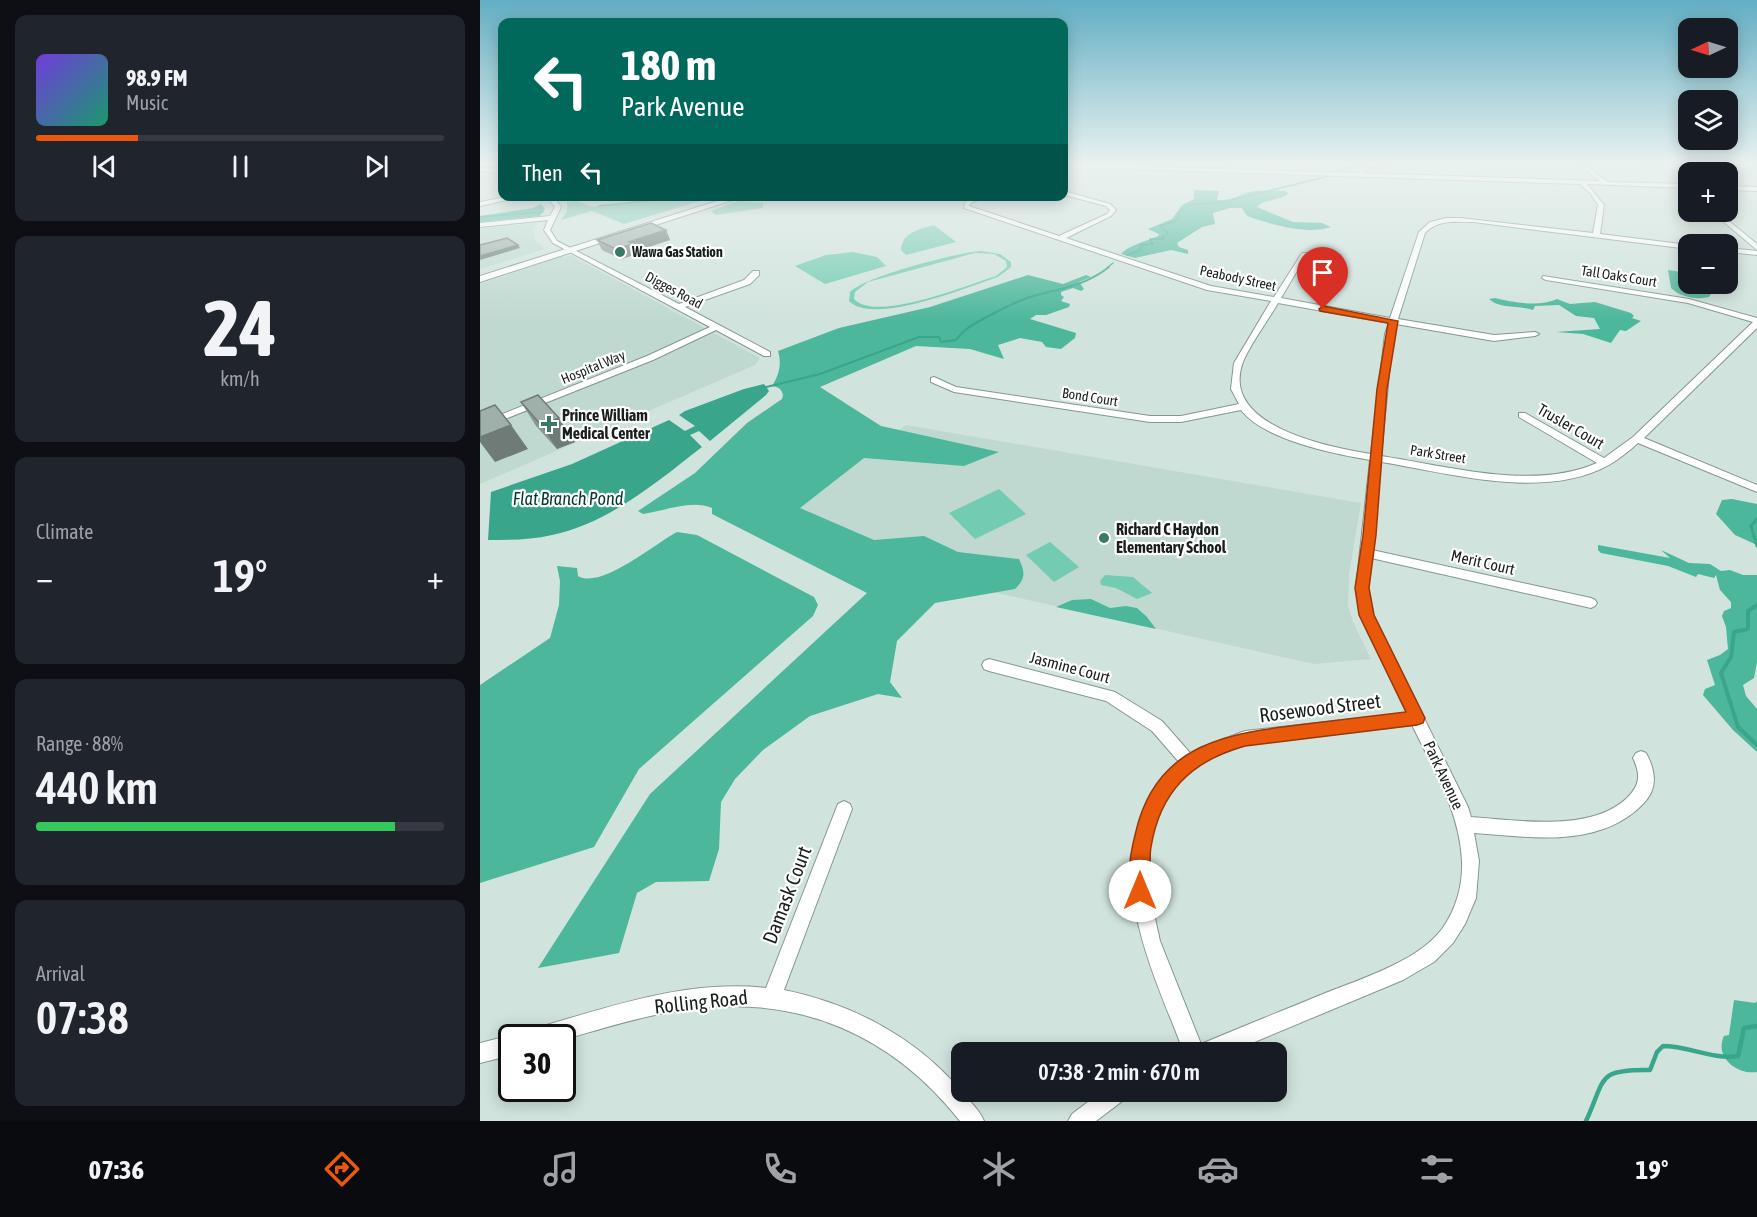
<!DOCTYPE html>
<meta charset="utf-8">
<style>
:root{--surface:#171b24;--page:#20242c;--text:#f1f3f6;--muted:#9ea1a6;--line:#363941;--accent:#ea580c}
body{margin:0;font-family:"Asap Condensed",sans-serif;background:var(--page);color:var(--text);height:100vh;display:flex;flex-direction:column;font-size:22px;white-space:nowrap}
*{box-sizing:border-box;margin:0}
p{font-size:20px;color:var(--muted)}
.icon{flex:none;width:33px;height:33px;fill:none;stroke:currentColor;stroke-width:2;stroke-linecap:round;stroke-linejoin:round}
.map{position:relative;flex:1;overflow:hidden}
.drawer{display:flex;flex-direction:column;gap:15px;padding:15px;background:#0d0f14;width:480px}
.drawer>*{flex:none}
.banner{position:absolute;left:18px;top:18px;width:570px;height:183px;border-radius:12px;box-shadow:0 3px 15px #0003;background:#00695c;color:#fff;overflow:hidden}
.needle{width:39px;rotate:266deg}
.buttons{position:absolute;left:1198px;top:18px;display:grid;gap:12px}
.buttons a{display:grid;place-items:center;width:60px;height:60px;border-radius:12px;background:var(--surface);box-shadow:0 3px 15px #0003;font-size:30px}
.speed{position:absolute;left:18px;top:1024px;display:flex;gap:12px;font-size:30px;font-weight:700;text-align:center}
.speed>*{display:grid;place-content:center;width:78px;height:78px;border-radius:50%;background:var(--surface);box-shadow:0 3px 15px #0003;line-height:1}
.speed .limit{border:3px solid #111;border-radius:9px;background:#fff;color:#111}
.pin{position:absolute;display:grid;place-items:center;width:51px;height:51px;color:#fff;margin:-62px -26px;border-radius:50% 50% 50% 0;rotate:-45deg;box-shadow:0 0 6px #0007}
.pin .icon{rotate:45deg}
.me{position:absolute;width:66px;margin:-33px;rotate:0deg;stroke-linejoin:round;filter:drop-shadow(0 0 4px #0008)}
.turn{display:flex;align-items:center;gap:21px;height:126px;padding:0 24px;font-size:27px}
.turn .icon{width:78px;height:78px;stroke-width:2.5}
.turn b{display:block;font-size:42px;line-height:51px}
.then{display:flex;align-items:center;height:57px;padding:0 24px;background:#0003;gap:12px;font-size:22px}
.big{font-size:45px;font-weight:600;line-height:1.1}
.drawer .widget{flex:1;display:flex;flex-direction:column;justify-content:center;gap:9px;min-width:0;padding:0 21px;border-radius:12px;background:var(--page)}
.drawer .dial{align-items:center;gap:0}
.dial b{font-size:78px;line-height:1}
.song{display:flex;align-items:center;gap:18px}
.cover{width:72px;height:72px;border-radius:9px;background:linear-gradient(135deg,hsl(260 70% 55%),hsl(160 70% 35%))}
.played{height:6px;border-radius:3px;background:linear-gradient(90deg,var(--accent) 25%,var(--line) 25%)}
.keys{display:flex;justify-content:space-around;direction:ltr}
.heat{display:flex;justify-content:space-between;align-items:center;font-size:33px;direction:ltr}
.charge{height:9px;border-radius:4px;background:linear-gradient(90deg,#34c759 88%,var(--line) 0)}
.trip{position:absolute;left:471px;top:1042px;width:336px;height:60px;border-radius:12px;background:var(--surface);box-shadow:0 3px 15px #0003;font-weight:600;line-height:60px;text-align:center}
.dock{display:flex;height:96px;justify-content:space-around;align-items:center;background:#090b0e;color:var(--muted)}
.dock .icon{width:42px;height:42px}
.dock .current{color:var(--accent)}
.dock b{font-size:27px;color:var(--text)}
main{display:flex;flex:1;min-height:0}
.map>svg:first-child{display:block}
.built{fill:#bfd9d0}
.green{fill:#73cbb2;fill-rule:evenodd}
.forest{fill:#4cb79b}
.water{fill:#39a68b}
.lines{fill:none;stroke-linecap:round;stroke-linejoin:round}
.stream-far4{stroke:#39a68b;stroke-width:1.5}
.stream-far3{stroke:#39a68b;stroke-width:2}
.stream-far2{stroke:#39a68b;stroke-width:3}
.stream-far1{stroke:#39a68b;stroke-width:4}
.stream{stroke:#39a68b;stroke-width:4.5}
.minor-casing{stroke:#859690;stroke-width:2}
.major-casing{stroke:#859690;stroke-width:2}
.minor{fill:#fff;fill-rule:evenodd}
.major{fill:#fff;fill-rule:evenodd}
.wall{fill:#899792}
.shaded-wall{fill:#6f7b77}
.building{fill:#9fb0aa;stroke:#6f7b77;stroke-width:1.5}
.route{fill:#ea580c;stroke:#983908;stroke-width:1.5}
.poi-dot{fill:#397967;stroke:#fff;stroke-width:2}
.labels{text-anchor:middle;stroke-width:4.5;stroke-linejoin:round;paint-order:stroke}
.far-poi-label{font-size:14px;font-weight:bold;fill:#181f1c;stroke:#fff;text-anchor:start}
.far-street-label{font-size:14px;fill:#181f1c;stroke:#fff}
.poi-label{font-size:16px;font-weight:bold;fill:#181f1c;stroke:#fff;text-anchor:start}
.street-label{font-size:16px;fill:#181f1c;stroke:#fff}
.water-label{font-size:18px;font-style:italic;fill:#04372b;stroke:#fff}
.near-street-label{font-size:20px;fill:#181f1c;stroke:#fff}
</style>
<main>
<section class="drawer">
<div class="widget">
<div class="song"><i class="cover"></i><div><b>98.9 FM</b><p>Music</p></div></div>
<div class="played"></div>
<div class="keys"><svg class="icon" aria-label="previous" viewBox="0 0 24 24"><path d="M18 5L8 12l10 7zM5 5v14"/></svg><svg class="icon" aria-label="pause" viewBox="0 0 24 24"><path d="M8 5v14M16 5v14"/></svg><svg class="icon" aria-label="next" viewBox="0 0 24 24"><path d="M6 5l10 7-10 7zM19 5v14"/></svg></div>
</div>
<div class="widget dial"><b>24</b><p>km/h</p></div>
<div class="widget"><p>Climate</p>
<div class="heat"><a>−</a><b class="big">19°</b><a>+</a></div>
</div>
<div class="widget"><p>Range · 88%</p><b class="big">440 km</b><div class="charge"></div></div>
<div class="widget"><p>Arrival</p><b class="big">07:38</b></div>
</section>
<div class="map">
<svg width="1277" height="1121" viewBox="0 0 1277 1121">
<rect width="100%" height="100%" fill="#d1e3dd"/>
<g class="built">
<path d="M1156,164H1277V175L1168,171Z"/>
<path d="M57,223L53,231L55,240L65,249L0,269V229Z"/>
<path d="M92,256L280,358L275,365L0,484V284L80,257Z"/>
<path d="M426,425L881,503L869,574L868,606L873,622L891,659L834,664L445,577L310,511Z"/>
</g>
<g class="green">
<path d="M87,197L101,199L97,201L113,207L146,203L168,197H233L144,224L112,211L81,220L87,211V202L94,201Z"/>
<path d="M258,201L283,203V208L236,215L231,211Z"/>
<path d="M454,225L476,242L426,255L421,250C422,232 440,229 454,225Z"/>
<path d="M501,251L520,254L531,262V267L518,277C488,287 393,326 369,301L370,292C384,277 478,252 501,251ZM495,253L514,254L526,261L527,267L516,276C487,285 396,323 374,299L375,292L388,282Z"/>
<path d="M373,252L397,257L406,266L345,284L315,266L346,255Z"/>
<path d="M519,489L546,514L495,539L469,513Z"/>
<path d="M570,542L599,567L574,582L546,555Z"/>
<path d="M625,575L653,577L672,593L657,599L636,588L621,585L620,581Z"/>
</g>
<g class="forest">
<path d="M714,190L739,191L737,200C749,201 756,197 766,193C772,190 798,190 806,191L808,194C799,201 783,199 777,207L813,222L842,223L851,227C827,235 793,225 770,217C765,215 764,211 762,208H750L733,213L735,224L722,227L697,243L699,247L708,250V254L691,250L655,258L641,254C649,245 667,241 678,236L679,234L668,229L692,219L702,205L714,199Z"/>
<path d="M61,204L65,209L60,216L0,222V216L53,208Z"/>
<path d="M1188,270L1209,273V284H1238L1229,297C1217,300 1200,297 1191,288Z"/>
<path d="M548,275L583,284L606,275L611,277L599,282L604,289L601,291L593,288L581,292V295L584,297L581,301L590,304L589,307L566,315H556L550,319L596,333L595,338L581,349L566,347L562,342L540,338L518,345L524,359L490,349L436,346L340,387L401,426L519,452L484,466L384,458L320,508L394,540L444,536L478,552L539,559C545,572 546,579 535,589L455,603L417,641L410,682L422,698L398,694L330,716L283,750L255,779L241,802L239,849L229,881L176,882L157,893L139,953L58,968L170,794L387,593L232,514V508C211,499 185,511 163,514L158,511L215,473L267,423L302,399L303,395C301,388 298,387 292,386C299,375 302,364 298,351L359,328L450,307Z"/>
<path d="M1015,298C1035,303 1060,307 1077,299L1090,304L1115,302L1151,313L1154,316L1152,318L1161,321L1146,331L1140,330L1131,343L1103,334L1076,332L1120,329L1114,318L1096,316L1079,305L1055,306L1053,310C1039,305 1019,309 1009,299Z"/>
<path d="M1252,499L1277,504V545L1255,535L1236,514L1242,500Z"/>
<path d="M197,532L217,535L334,597L338,605L333,616L159,769L114,847L0,883V685L70,638L79,605L80,581L77,566L97,568L98,576C121,590 177,542 197,532Z"/>
<path d="M1118,545L1190,558L1181,550L1209,563L1230,564L1241,571L1250,570L1263,575H1277V662L1274,678L1263,685L1266,696L1277,709V752L1253,730L1223,695L1225,689L1235,685L1227,660L1240,655L1248,649L1246,627L1242,616L1244,611L1251,608V602L1240,590L1236,575L1234,578L1218,574L1216,577L1188,566L1121,553L1118,550Z"/>
<path d="M611,599L630,608L646,606L657,608L667,617L676,629L576,607L592,600Z"/>
<path d="M1254,1000L1275,1003L1277,1001V1072C1257,1075 1234,1057 1244,1036L1249,1035Z"/>
</g>
<path class="water" d="M284,384L289,391L286,395L230,441L219,431L210,435L222,447C177,482 129,523 72,535C51,540 29,540 8,540L11,492L92,464L189,420L205,431L215,426L199,415L205,411L264,389Z"/>
<g class="lines">
<g class="stream-far4">
<path d="M860,171L884,164"/>
<path d="M118,206L213,196"/>
<path d="M0,217L63,212"/>
<path d="M647,255L659,251L661,245L673,244L670,239H684L682,237L688,233L680,226L698,220L699,213L709,205L744,202L849,176"/>
<path d="M627,268L633,263"/>
</g>
<path class="stream-far3" d="M282,388L340,374L439,337H459L461,342L476,340C483,330 491,326 501,320C516,312 531,304 547,298C578,288 602,288 629,267"/>
<path class="stream-far2" d="M1277,519L1271,526L1277,546"/>
<path class="stream-far1" d="M1277,605L1268,611V629L1254,632L1251,657L1241,673L1258,727L1277,745"/>
<path class="stream" d="M1106,1121C1126,1078 1116,1069 1170,1070L1177,1052L1183,1046C1209,1046 1232,1060 1258,1056L1264,1028L1277,1026"/>
<defs>
<g id="minor">
<path d="M584,164L879,173V170L890,164H909L891,167L884,172V173L1120,181L1097,164H1103L1128,182L1209,184V188L1107,184L1124,205L1120,234L1209,245V249L993,222C976,222 958,219 945,233L918,319L1014,335L1055,332L1059,334L1055,336L1014,341L916,324L913,334L901,456C968,466 1053,491 1117,463L1039,417V413H1045L1124,458L1153,437L1273,322L1208,303L1066,280L1062,278L1063,276L1209,299L1277,318V328L1164,438L1277,485V492L1158,443C1149,451 1139,459 1129,465C1064,501 969,473 901,462L892,550L1111,598L1115,600L1117,603L1115,606L1111,608L891,558L888,588L893,615L988,807L991,817C1037,820 1110,833 1147,798C1160,785 1161,775 1153,758L1156,753L1161,751L1166,753C1176,771 1178,789 1163,804C1119,849 1051,837 994,833L999,861L996,898L985,924L973,943L954,962L923,980L748,1053H704C674,973 627,885 668,801C677,785 684,772 699,762L672,731L626,701L509,671L504,669L502,665L504,661L509,659L635,692L682,721L711,754L720,748L765,731L927,713L881,615L876,588L890,460C854,454 784,440 761,410L701,422H670L474,392L451,382V378L454,377L476,387L670,416H701L759,404L751,389L754,363L791,301L727,290L484,208L485,202L496,196H505L491,203L489,206L579,236L627,214L630,210L626,206L584,195V191L630,204L636,210L631,216L586,238L731,286L794,297L822,253H826L827,254L801,298L910,318L939,232L950,222L966,218H980L1113,233L1118,205L1110,193L1100,184L584,167ZM798,303L909,323L905,334L891,454C848,447 739,426 763,362C769,346 789,319 798,303ZM932,725C953,768 980,812 982,861C983,885 976,910 962,929C937,962 880,979 843,994C802,1011 761,1027 721,1044L680,941L669,891V849L675,822L691,789L702,777L730,758L765,745Z"/>
<path d="M0,167L22,169V173L0,171Z"/>
<path d="M1248,186L1277,187V191L1248,190Z"/>
<path d="M30,196H45L0,206V202Z"/>
<path d="M67,196H73L81,207L70,230L77,241L199,304L264,280L273,271H279V275L270,284L205,307L290,352V356H284L236,330L173,360L0,429V423L167,356L230,327L73,243L64,230L68,220L0,227V223L70,216L75,207Z"/>
<path d="M1232,212H1238L1277,244V250Z"/>
<path d="M1248,248L1277,251V255L1248,252Z"/>
<path d="M364,801L370,804L372,809L304,990C373,1004 437,1038 482,1092C489,1101 499,1109 504,1121H480C412,1035 320,995 211,1009C167,1014 125,1028 82,1040V1038H46L49,1031L56,1028C130,1007 207,979 286,988L356,809L358,804Z"/>
<path d="M32,1035L39,1038H32V1055L0,1063V1043Z"/>
<path d="M621,1092H648L645,1099L616,1121H588L592,1114Z"/>
</g>
<path id="major" d="M253,196H265L0,282V276Z"/>
</defs>
<use href="#minor" class="minor-casing"/>
<use href="#major" class="major-casing"/>
<use href="#minor" class="minor"/>
<use href="#major" class="major"/>
</g>
<g class="wall">
<path d="M186,230L190,240L156,251L157,254L141,259L122,250L117,240Z"/>
<path d="M41,402L95,442L77,449L56,426Z"/>
</g>
<g class="shaded-wall">
<path d="M124,196H134L125,199Z"/>
<path d="M186,230L190,240L156,251L157,254L141,259L136,249L149,242Z"/>
<path d="M38,245L40,248L0,260V256Z"/>
<path d="M79,418L95,442L77,449L61,425Z"/>
<path d="M31,425L48,449L15,462L0,442V437Z"/>
</g>
<g class="building">
<path d="M171,223L186,230L149,242L153,244L136,249L117,240Z"/>
<path d="M27,238L38,245L0,256V245Z"/>
<path d="M58,395L79,418L61,425L41,402Z"/>
<path d="M15,405L31,425L0,437V411Z"/>
</g>
<linearGradient id="sky" x2="0" y2="1"><stop stop-color="#62aec3"/><stop offset="0.51" stop-color="#eaf2f0"/><stop offset="1" stop-color="#eaf2f0" stop-opacity="0"/></linearGradient>
<rect width="1277" height="321" fill="url(#sky)"/>
<path class="route" d="M843,306L918,321L907,389L896,535L889,588L894,615L945,718L943,723L937,725L765,746C711,761 680,792 671,847C668,864 674,882 667,898L660,901L653,898C645,879 651,850 656,831C677,742 750,733 826,724C860,720 893,716 926,712L879,615L875,588L883,535L897,389L908,323L840,311L839,309Z"/>
<g class="poi-dot">
<circle cx="140" cy="252" r="6"/>
<path d="M66 415h6v6h6v6h-6v6h-6v-6h-6v-6h6z"/>
<circle cx="624" cy="538" r="6"/>
</g>
<g class="labels">
<g class="far-poi-label">
<text x="152" y="257">Wawa Gas Station</text>
</g>
<g class="far-street-label">
<text transform="translate(1139 276) rotate(9)" y="5">Tall Oaks Court</text>
<text transform="translate(758 278) rotate(12)" y="5">Peabody Street</text>
<text transform="translate(194 290) rotate(28)" y="5">Digges Road</text>
<text transform="translate(113 367) rotate(-22)" y="5">Hospital Way</text>
<text transform="translate(610 397) rotate(9)" y="5">Bond Court</text>
<text transform="translate(958 454) rotate(9)" y="5">Park Street</text>
</g>
<g class="poi-label">
<text x="82" y="421">Prince William<tspan x="82" dy="18">Medical Center</tspan></text>
<text x="636" y="535">Richard C Haydon<tspan x="636" dy="18">Elementary School</tspan></text>
</g>
<g class="street-label">
<text transform="translate(1091 426) rotate(30)" y="6">Trusler Court</text>
<text transform="translate(1003 562) rotate(13)" y="6">Merit Court</text>
<text transform="translate(590 667) rotate(15)" y="6">Jasmine Court</text>
<text transform="translate(964 775) rotate(65)" y="6">Park Avenue</text>
</g>
<g class="water-label">
<text x="88" y="505">Flat Branch Pond</text>
</g>
<g class="near-street-label">
<text transform="translate(840 708) rotate(-7)" y="7">Rosewood Street</text>
<text transform="translate(307 895) rotate(-69)" y="7">Damask Court</text>
<text transform="translate(221 1002) rotate(-6)" y="7">Rolling Road</text>
</g>
</g>
</svg>
<div class="buttons">
<a><svg class="needle" viewBox="-14 -14 28 28"><path d="M0-13l5 13h-10z" fill="#e53935"/><path d="M0 13l5-13h-10z" fill="#9ea1a6"/></svg></a>
<a><svg class="icon" aria-label="layers" viewBox="0 0 24 24"><path d="M12 4l9 5-9 5-9-5zM3 14l9 5 9-5"/></svg></a>
<a>+</a>
<a>−</a>
</div>
<div class="speed"><div class="limit">30</div></div>
<div class="pin" style="left:843px;top:309px;background:#d93025"><svg class="icon" aria-label="arrive" viewBox="0 0 24 24"><path d="M6 21V4h12l-3 4 3 4H6"/></svg></div>
<svg class="me" style="left:660px;top:891px" viewBox="-20 -20 40 40"><circle r="19" fill="#fff"/><path d="M0-13L10 11 0 6-10 11z" fill="#ea580c"/></svg>
<div class="trip">07:38 · 2 min · 670 m</div>
<div class="banner">
<div class="turn"><svg class="icon" aria-label="left" viewBox="0 0 24 24"><path d="M17 20v-9H6M10 6l-5 5 5 5"/></svg><div><b>180 m</b>Park Avenue</div></div>
<div class="then">Then<svg class="icon" aria-label="left" viewBox="0 0 24 24"><path d="M17 20v-9H6M10 6l-5 5 5 5"/></svg></div>
</div>
</div>
</main>
<nav class="dock">
<b>07:36</b>
<svg class="icon current" aria-label="directions" viewBox="0 0 24 24"><path d="M12 3l9 9-9 9-9-9zM9 14v-3h6M13 9l2 2-2 2"/></svg>
<svg class="icon" aria-label="music" viewBox="0 0 24 24"><path d="M9 18V5l10-2v13"/><circle cx="6" cy="18" r="3"/><circle cx="16" cy="16" r="3"/></svg>
<svg class="icon" aria-label="phone" viewBox="0 0 24 24"><path d="M5 4h4l2 5-3 2q2 4 5 5l2-3 5 2v4C11 20 4 13 5 4z"/></svg>
<svg class="icon" aria-label="climate" viewBox="0 0 24 24"><path d="M12 3v18M4 7l16 10M4 17L20 7"/></svg>
<svg class="icon" aria-label="car" viewBox="0 0 24 24"><path d="M5 17H2v-5l4-1 3-4h7l3 4 3 1v5h-3M9 17h6M6 11h13"/><circle cx="7" cy="17" r="2"/><circle cx="17" cy="17" r="2"/></svg>
<svg class="icon" aria-label="filters" viewBox="0 0 24 24"><path d="M4 7h16M4 17h16"/><circle cx="9" cy="7" r="2"/><circle cx="15" cy="17" r="2"/></svg>
<b>19°</b>
</nav>
